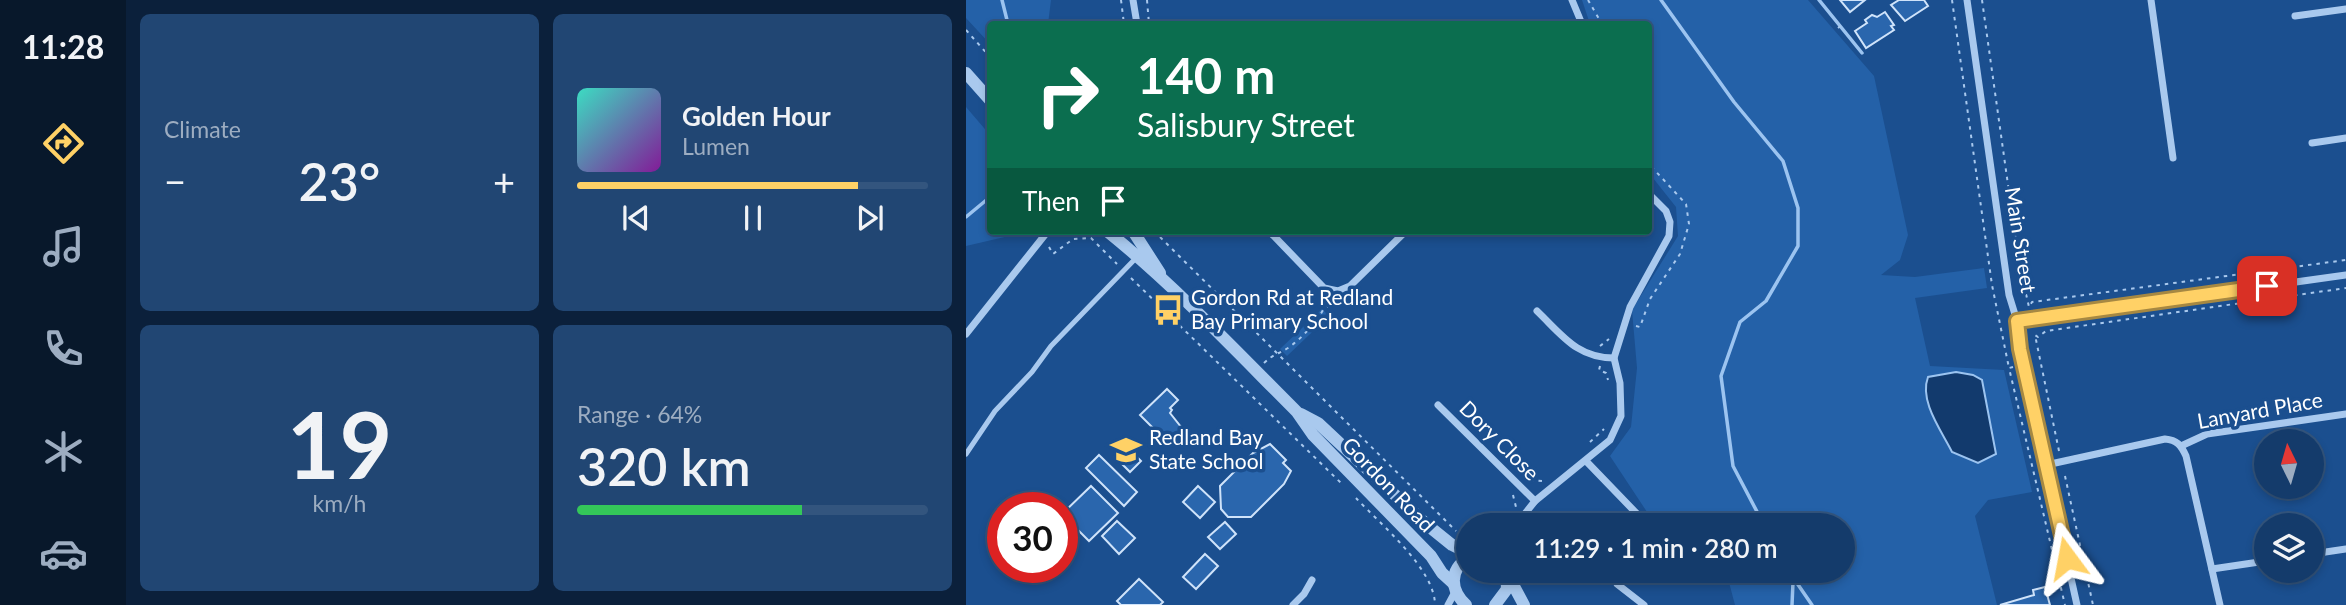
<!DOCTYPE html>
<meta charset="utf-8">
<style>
:root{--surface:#143b6b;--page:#214673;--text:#f1f3f6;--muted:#9dadc1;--line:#33557e;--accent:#ffd166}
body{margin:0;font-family:Lato,sans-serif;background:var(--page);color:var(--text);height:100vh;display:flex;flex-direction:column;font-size:26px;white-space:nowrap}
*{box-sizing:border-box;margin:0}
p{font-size:23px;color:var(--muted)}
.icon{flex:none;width:38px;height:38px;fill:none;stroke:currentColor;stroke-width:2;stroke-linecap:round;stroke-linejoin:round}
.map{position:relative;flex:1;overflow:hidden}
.details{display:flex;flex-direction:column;gap:14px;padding:14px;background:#0b203b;width:840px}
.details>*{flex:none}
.top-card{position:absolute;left:21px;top:21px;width:665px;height:214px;border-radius:7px;box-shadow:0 4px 10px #0003,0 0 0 2px var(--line);background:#0b6e4f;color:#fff;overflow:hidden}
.needle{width:46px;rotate:355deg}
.tools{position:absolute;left:1288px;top:429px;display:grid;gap:14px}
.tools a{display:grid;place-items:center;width:70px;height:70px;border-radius:50%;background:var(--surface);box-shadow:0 4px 10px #0003,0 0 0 2px var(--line);font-size:35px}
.speed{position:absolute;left:21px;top:492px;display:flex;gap:14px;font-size:35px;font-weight:700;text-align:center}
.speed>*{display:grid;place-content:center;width:91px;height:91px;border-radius:50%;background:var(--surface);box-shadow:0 4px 10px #0003,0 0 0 2px var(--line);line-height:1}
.speed .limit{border:10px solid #d22;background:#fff;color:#111}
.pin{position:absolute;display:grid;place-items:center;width:60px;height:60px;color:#fff;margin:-30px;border-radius:14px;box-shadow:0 4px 10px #0006}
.me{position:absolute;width:77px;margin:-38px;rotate:347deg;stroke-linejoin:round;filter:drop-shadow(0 0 5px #0008)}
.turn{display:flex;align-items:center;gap:24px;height:147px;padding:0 35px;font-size:32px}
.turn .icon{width:91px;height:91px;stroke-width:2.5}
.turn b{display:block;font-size:49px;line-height:60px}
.then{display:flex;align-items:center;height:66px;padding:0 35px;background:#0003;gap:14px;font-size:26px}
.big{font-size:52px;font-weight:600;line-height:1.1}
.details .widget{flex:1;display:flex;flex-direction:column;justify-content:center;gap:10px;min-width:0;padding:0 24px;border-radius:10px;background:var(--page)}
.details .dial{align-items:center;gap:0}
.dial b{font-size:91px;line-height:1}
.song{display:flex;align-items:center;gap:21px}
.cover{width:84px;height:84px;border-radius:10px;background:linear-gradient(135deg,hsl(170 70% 55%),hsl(290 70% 35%))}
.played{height:7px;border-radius:4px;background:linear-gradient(90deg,var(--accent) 80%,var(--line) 80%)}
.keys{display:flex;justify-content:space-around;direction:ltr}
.heat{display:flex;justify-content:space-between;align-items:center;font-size:38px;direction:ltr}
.charge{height:10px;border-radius:5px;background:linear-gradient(90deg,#34c759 64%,var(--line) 0)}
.details .tiles{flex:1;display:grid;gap:14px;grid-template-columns:repeat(2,1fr)}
.trip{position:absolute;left:490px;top:513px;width:399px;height:70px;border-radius:35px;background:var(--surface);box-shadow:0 4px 10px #0003,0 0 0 2px var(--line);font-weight:600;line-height:70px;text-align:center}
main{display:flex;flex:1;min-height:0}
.dock{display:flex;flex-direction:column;width:126px;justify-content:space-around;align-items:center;background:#08182b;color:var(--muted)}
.dock .icon{width:49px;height:49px}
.dock .selected{color:var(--accent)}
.dock b{font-size:32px;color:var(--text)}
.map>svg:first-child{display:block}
.green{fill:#2461a8}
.water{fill:#123a6d;stroke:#9cc4f0;stroke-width:2}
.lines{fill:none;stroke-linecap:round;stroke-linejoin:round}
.stream{stroke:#9cc4f0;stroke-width:3.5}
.building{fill:#2a66ad;stroke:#cfe3fa;stroke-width:2}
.path{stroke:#a9c9ee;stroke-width:2;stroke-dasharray:3.5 5;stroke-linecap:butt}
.service{stroke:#a9c9ee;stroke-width:5}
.minor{stroke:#a9c9ee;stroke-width:7}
.tertiary{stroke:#a9c9ee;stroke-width:12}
.route-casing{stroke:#a68842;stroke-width:18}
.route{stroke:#ffd166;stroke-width:12}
.labels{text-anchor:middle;stroke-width:7;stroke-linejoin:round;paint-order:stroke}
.street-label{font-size:21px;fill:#fff;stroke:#1b4f8f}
.poi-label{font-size:21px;fill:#fff;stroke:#1b4f8f;text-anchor:start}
</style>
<main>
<nav class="dock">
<b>11:28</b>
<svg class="icon selected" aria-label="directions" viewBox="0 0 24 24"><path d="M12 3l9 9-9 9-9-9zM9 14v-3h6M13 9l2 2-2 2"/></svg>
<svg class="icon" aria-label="music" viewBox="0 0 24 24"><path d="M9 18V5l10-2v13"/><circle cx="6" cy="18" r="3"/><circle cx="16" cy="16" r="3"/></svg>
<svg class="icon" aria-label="phone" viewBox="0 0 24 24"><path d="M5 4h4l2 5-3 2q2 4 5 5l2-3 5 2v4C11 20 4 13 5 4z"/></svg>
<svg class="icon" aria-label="climate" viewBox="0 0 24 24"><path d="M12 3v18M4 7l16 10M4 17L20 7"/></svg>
<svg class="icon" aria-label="car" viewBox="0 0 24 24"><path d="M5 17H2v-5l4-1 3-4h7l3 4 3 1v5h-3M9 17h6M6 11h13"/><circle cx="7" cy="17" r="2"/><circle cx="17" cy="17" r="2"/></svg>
</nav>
<section class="details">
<div class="tiles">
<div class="widget"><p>Climate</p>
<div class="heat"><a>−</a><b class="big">23°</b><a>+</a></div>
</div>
<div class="widget">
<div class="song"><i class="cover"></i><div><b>Golden Hour</b><p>Lumen</p></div></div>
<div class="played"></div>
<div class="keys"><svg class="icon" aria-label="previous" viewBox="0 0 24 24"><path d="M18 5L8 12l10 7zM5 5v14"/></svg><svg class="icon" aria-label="pause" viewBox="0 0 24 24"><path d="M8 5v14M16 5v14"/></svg><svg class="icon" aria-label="next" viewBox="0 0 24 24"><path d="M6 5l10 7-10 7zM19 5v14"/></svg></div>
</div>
<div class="widget dial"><b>19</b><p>km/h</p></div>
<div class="widget"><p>Range · 64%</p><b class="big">320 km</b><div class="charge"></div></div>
</div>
</section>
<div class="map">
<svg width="1380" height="605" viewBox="0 0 1380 605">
<rect width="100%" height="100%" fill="#1b4f8f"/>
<g class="green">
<path d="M0,0H85L82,24H24V44L0,18Z"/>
<path d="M616,0H842L908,76L942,235L934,260L915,275L949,277L1018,268L1021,288L949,298L964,366L1038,370L1066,492L1022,500L1009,516L1031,605H769L760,571L877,570V525H722L705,513L683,515L644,456L665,427L671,368L666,310L712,236L710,207L683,173L682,24H624Z"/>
<path d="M0,107L24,135V231H48L43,236L0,246Z"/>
<path d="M356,309L363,316L321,356L314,349Z"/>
</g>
<path class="water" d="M990,372L1007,375L1016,380L1030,454L1012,463L986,452C975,430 953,401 962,377Z"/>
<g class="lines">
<g class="stream">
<path d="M36,0L42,24"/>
<path d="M695,0L768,102L817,161L832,208V246L800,301L774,322L755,376L767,466L798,525"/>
<path d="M853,0L896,53"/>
<path d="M0,217L24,197"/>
<path d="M822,570L846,605"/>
<path d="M826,605L827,582"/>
</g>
</g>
<g class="building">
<path d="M874,0H899L884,12Z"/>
<path d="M933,0H958L962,6L939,21L925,5Z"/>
<path d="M919,12L928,25L925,26L928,30L900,48L889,31L901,23L899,20L906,15L911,17Z"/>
<path d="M201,389L212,400L204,408L206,410L204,413L219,432L208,443L202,437L199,440L174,415Z"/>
<path d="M304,444L320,460L317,463L325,471L318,484L285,517H262L255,509L254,486L287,453Z"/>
<path d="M160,446L175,461L164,472L149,457Z"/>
<path d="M133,455L171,492L158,506L120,468Z"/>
<path d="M125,486L152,513L123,541L96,514Z"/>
<path d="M232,486L249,502L234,518L217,502Z"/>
<path d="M151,521L169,538L153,554L136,536Z"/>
<path d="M259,522L270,534L254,549L242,537Z"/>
<path d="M239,554L252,566L230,589L217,577Z"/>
<path d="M173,579L197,602L194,605H155L151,601Z"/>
<path d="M1079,587L1084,605H1034L1068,595L1067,590Z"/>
</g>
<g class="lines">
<g class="path">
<path d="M155,0L158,24"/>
<path d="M181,0L183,24"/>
<path d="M622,0L636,24"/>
<path d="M986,0L1026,285L1043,368"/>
<path d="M1016,0L1053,263L1063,307L1066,302L1380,260"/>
<path d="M872,28L877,24"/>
<path d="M0,30L24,57"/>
<path d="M188,231L490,531"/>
<path d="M83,247L87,254L107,239L125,238L151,264"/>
<path d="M165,278L376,484"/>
<path d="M361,307L388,296"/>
<path d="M670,326L674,327L684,299L714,254L723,224L720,204L682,163"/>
<path d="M634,346L643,339"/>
<path d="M298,363C307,354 313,354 322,348C334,340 360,314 360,300"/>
<path d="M634,366L633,370L640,373L642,380"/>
<path d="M1047,367L1043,368L1099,605"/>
<path d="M624,442L638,429"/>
<path d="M1093,451L1069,335L1072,337L1080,331L1380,288"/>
<path d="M1099,476L1127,605"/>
<path d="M564,480L577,481"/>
<path d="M547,495L550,507"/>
<path d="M390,498C414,524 469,569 469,605"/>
<path d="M535,525L541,519"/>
<path d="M558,570L563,586"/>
</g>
<path class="service" d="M0,454L29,411L66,372L85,346L170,258"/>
<g class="minor">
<path d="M167,0L171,24"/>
<path d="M606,0L616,24"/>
<path d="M1001,0L1043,295L1051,321L1054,349L1111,605"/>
<path d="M1185,0L1207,158"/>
<path d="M1329,16L1380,9"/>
<path d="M1346,143L1380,138"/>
<path d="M303,231L358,288L372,291L384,286L440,231"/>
<path d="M571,311C596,335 611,358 648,358"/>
<path d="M1051,321L1380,275"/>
<path d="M0,334L82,231"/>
<path d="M472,405L569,501"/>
<path d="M1215,446L1241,434L1380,414"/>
<path d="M620,461L674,517L675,525"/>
<path d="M1080,465L1199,439C1211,440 1215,445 1220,456L1254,605"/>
<path d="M550,525L569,501L644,440L655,416L654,383L648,358L664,307L703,236L704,222L700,211L682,193"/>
<path d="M1346,554L1380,549"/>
<path d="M1246,569L1300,561"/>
<path d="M647,570L651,584L678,605"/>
<path d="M327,605L338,594L346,580"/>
<path d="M482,605L489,592"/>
</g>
<g class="tertiary">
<path d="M0,73L24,100"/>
<path d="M141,231C209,286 269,350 331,412L347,435L465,556L476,573L487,583"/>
<path d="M167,231L194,273"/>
<path d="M335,414L352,423L460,524L486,545L502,553"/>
<path d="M542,575L558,605"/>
<path d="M500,605C484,590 483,570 502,558"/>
<path d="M529,605L541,589L540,570"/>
</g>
</g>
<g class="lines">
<defs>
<path id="route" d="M1101,558L1054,349L1051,321L1301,286"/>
</defs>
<use href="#route" class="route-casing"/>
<use href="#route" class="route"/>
</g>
<defs>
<symbol id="bus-bare" viewBox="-9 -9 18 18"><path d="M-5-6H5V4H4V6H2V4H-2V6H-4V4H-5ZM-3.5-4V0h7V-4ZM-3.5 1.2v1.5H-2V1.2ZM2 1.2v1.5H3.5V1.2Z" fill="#ffd166" stroke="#1b4f8f" stroke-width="2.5" paint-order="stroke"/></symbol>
<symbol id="school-bare" viewBox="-9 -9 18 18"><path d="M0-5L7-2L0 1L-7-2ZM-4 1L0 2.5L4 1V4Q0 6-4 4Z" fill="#ffd166" stroke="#1b4f8f" stroke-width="2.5" paint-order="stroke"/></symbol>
</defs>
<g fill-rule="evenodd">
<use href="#bus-bare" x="180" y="288" width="44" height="44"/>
<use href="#school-bare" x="138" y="428" width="44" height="44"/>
</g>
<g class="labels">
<g class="street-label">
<text transform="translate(1054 240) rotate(81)" y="7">Main Street</text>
<text transform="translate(1294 411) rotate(-10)" y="7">Lanyard Place</text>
<text transform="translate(533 441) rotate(45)" y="7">Dory Close</text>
<text transform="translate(422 485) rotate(46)" y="7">Gordon Road</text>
</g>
<g class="poi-label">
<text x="225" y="305">Gordon Rd at Redland<tspan x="225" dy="24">Bay Primary School</tspan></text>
<text x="183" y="445">Redland Bay<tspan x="183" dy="24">State School</tspan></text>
</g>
</g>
</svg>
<div class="tools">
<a><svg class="needle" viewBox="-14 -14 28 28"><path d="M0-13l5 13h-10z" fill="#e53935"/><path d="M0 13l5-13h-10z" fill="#9dadc1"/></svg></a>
<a><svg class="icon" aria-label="layers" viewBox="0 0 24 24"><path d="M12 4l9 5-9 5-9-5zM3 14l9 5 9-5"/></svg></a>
</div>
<div class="speed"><div class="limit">30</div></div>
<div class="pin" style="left:1301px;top:286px;background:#d93025"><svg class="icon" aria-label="arrive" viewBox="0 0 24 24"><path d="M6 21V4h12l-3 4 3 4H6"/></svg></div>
<svg class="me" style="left:1101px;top:558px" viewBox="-20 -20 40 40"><path d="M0-17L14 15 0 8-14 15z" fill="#ffd166" stroke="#fff" stroke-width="4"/></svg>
<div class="trip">11:29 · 1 min · 280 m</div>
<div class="top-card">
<div class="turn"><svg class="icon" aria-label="right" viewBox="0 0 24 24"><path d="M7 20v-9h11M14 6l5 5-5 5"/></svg><div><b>140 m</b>Salisbury Street</div></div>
<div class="then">Then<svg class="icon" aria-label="arrive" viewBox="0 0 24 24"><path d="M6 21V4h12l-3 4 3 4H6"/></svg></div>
</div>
</div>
</main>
